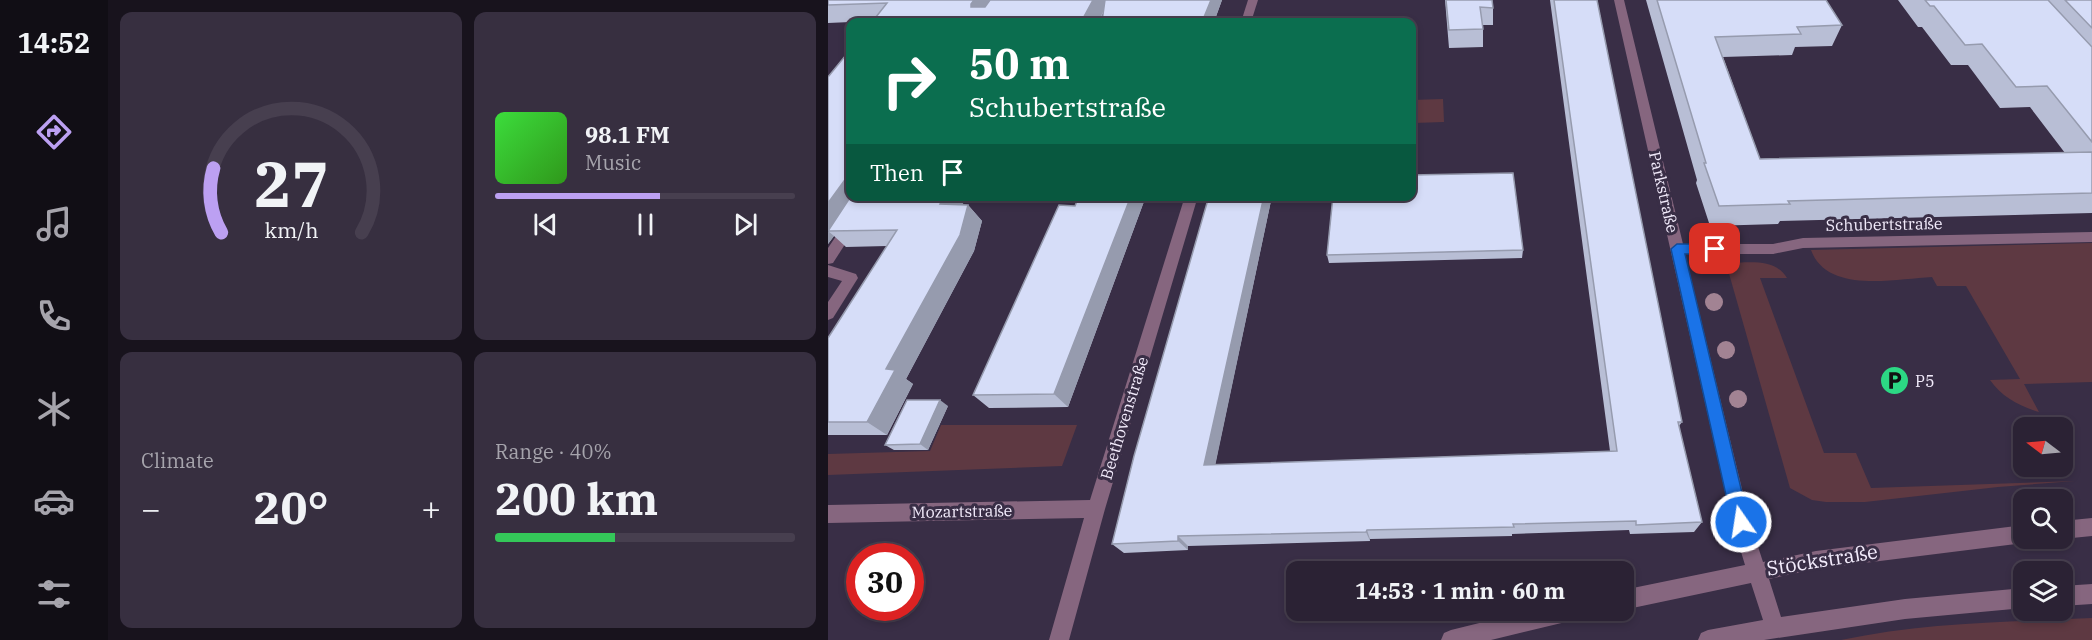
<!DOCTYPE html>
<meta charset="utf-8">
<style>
:root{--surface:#2b2234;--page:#372f40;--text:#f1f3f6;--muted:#a6a4ac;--line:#473f4f;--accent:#bca0f2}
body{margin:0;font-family:"IBM Plex Serif",serif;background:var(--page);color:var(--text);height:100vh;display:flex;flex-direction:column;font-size:22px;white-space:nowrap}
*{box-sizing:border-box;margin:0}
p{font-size:20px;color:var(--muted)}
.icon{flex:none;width:33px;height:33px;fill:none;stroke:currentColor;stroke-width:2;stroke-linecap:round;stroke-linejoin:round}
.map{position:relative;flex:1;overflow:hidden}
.details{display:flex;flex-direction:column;gap:12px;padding:12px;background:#18131d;width:720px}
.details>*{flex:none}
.top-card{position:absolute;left:18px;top:18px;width:570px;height:183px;border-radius:12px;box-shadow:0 3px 9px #0003,0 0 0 2px var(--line);background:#0b6e4f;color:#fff;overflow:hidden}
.needle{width:39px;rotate:286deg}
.buttons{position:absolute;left:1185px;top:417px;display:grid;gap:12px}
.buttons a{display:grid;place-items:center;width:60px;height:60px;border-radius:12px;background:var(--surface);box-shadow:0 3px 9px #0003,0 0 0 2px var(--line);font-size:30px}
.speed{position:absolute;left:18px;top:543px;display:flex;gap:12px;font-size:30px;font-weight:700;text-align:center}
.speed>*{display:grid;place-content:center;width:78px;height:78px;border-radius:50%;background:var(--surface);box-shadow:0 3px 9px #0003,0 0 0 2px var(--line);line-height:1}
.speed .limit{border:9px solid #d22;background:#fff;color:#111}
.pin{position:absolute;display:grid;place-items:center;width:51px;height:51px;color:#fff;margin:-26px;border-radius:12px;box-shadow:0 3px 9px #0006}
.me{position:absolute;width:66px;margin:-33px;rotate:347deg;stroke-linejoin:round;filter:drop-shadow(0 0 4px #0008)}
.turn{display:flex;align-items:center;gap:21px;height:126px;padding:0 24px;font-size:27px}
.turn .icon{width:78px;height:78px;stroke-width:2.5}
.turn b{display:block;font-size:42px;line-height:51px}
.then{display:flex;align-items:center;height:57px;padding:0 24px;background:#0003;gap:12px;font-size:22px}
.big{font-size:45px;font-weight:800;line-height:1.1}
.details .widget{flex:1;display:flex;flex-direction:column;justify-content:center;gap:9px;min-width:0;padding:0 21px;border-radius:12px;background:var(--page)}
.details .dial{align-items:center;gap:0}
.dial svg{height:156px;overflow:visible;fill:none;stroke:var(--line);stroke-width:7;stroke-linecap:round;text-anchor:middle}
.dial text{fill:var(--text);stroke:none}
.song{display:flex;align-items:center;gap:18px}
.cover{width:72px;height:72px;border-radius:9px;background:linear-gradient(135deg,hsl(120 70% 55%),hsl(110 70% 35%))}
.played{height:6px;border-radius:3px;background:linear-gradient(90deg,var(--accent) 55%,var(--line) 55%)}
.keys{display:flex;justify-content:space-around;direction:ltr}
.heat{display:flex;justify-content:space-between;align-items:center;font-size:33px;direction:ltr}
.charge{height:9px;border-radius:4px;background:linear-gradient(90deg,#34c759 40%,var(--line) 0)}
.details .tiles{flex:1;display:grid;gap:12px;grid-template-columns:repeat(2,1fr)}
.trip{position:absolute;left:458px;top:561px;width:348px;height:60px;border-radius:12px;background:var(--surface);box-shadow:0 3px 9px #0003,0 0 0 2px var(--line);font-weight:800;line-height:60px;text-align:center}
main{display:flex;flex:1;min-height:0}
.dock{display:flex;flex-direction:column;width:108px;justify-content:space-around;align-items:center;background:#110e15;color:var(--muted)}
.dock .icon{width:42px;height:42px}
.dock .on{color:var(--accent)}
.dock b{font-size:27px;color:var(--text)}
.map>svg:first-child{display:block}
.green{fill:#5e3942}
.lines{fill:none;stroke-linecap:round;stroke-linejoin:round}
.pedestrian{fill:#86667f;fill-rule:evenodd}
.minor{fill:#86667f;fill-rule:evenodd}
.tree{fill:#a28393}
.wall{fill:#b8bed5}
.shaded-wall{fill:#969bae}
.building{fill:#d6ddf8;stroke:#969bae;stroke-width:1.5}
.route{fill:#1a73e8;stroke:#114b97;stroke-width:1.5}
.labels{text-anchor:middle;stroke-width:6;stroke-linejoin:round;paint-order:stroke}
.street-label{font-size:16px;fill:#f2ebfb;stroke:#392e46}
.poi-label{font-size:16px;fill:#f2ebfb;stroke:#392e46;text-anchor:start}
.near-street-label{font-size:20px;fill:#f2ebfb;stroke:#392e46}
</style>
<main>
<nav class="dock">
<b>14:52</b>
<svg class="icon on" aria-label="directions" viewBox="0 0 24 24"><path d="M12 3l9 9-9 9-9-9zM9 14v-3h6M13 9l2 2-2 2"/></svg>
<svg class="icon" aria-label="music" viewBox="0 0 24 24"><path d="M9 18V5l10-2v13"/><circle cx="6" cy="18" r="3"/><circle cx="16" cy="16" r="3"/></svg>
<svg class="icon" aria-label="phone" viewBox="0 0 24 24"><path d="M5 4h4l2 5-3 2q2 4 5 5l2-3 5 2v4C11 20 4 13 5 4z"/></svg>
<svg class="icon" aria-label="climate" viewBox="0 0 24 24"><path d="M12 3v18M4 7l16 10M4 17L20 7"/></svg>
<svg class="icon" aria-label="car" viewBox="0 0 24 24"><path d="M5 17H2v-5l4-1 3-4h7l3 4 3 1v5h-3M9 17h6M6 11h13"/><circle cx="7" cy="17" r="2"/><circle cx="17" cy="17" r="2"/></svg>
<svg class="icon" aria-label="filters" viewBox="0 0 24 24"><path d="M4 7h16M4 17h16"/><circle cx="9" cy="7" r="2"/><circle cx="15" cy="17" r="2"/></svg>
</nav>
<section class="details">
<div class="tiles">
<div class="widget dial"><svg viewBox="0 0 100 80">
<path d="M14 69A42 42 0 1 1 86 69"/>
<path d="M14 69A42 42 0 0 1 10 36" stroke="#bca0f2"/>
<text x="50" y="56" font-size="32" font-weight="700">27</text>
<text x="50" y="72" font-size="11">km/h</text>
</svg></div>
<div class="widget">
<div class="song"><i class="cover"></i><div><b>98.1 FM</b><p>Music</p></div></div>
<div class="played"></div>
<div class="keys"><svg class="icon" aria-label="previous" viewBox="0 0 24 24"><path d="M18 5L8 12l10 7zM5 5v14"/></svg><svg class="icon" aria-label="pause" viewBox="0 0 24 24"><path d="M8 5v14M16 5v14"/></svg><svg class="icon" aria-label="next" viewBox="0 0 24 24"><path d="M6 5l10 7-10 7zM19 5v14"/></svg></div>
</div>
<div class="widget"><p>Climate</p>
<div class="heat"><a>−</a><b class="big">20°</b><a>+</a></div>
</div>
<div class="widget"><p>Range · 40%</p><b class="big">200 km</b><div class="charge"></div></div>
</div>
</section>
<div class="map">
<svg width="1264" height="640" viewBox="0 0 1264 640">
<rect width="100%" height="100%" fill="#392e46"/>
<g class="green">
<path d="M615,99L616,122L585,123L584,131V100Z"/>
<path d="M1264,243V382L1196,384L1211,412C1191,406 1174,397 1162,380L1192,379L1138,286H1109L1104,277C1066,279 999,294 983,250Z"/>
<path d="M898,263C920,263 946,257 959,278H932L996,453H1028L1043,488L1247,481L1170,487L1037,502H998L984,500L962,488Z"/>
<path d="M113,425H249L234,466L0,475V454L102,451Z"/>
<path d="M1264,618V640H1013C1096,622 1180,622 1264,618Z"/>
</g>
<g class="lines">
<g class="pedestrian">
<path d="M35,196H48L5,263L0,264V248Z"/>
<path d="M1264,232V242L975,248L945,254L938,249L945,244L975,238Z"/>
</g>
<g class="minor">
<path d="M420,0H430L423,22H413Z"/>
<path d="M786,0H796L855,244H945L952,249L945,254H857L922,522L935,562L988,551L1196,525V538H1203L1196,543L988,569L941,579L953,617L1077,599L1196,588V608L1077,619L936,640H870L873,633L880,630L935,620L923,583L795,610V590L917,565L904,522Z"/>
<path d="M357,196H370L277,509L241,640H221L256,518L0,523V505L262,500Z"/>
<path d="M0,265L28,274L30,278L5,318L0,320V302L14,281L0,277Z"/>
<path d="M1264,518V536L1234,539L1233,538H1234V521Z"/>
<path d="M1264,584V604L1234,606V586Z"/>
<path d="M704,610H756L753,617L746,620L663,640H613L616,633L623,630Z"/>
</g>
</g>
<g class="tree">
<circle cx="886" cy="302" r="9"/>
<circle cx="898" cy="350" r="9"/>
<circle cx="910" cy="399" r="9"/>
</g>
<g class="wall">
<path d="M0,0H394L386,22H274L276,12L270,22H44L45,21L0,23Z"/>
<path d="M617,0H664L665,8V25H655V47L621,48Z"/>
<path d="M722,0H769L854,422L851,426L874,522L866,532L802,534L801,530L684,534V536L542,539V541L360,546V550L296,553L284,544L381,196H444L387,465L782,451Z"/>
<path d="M818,0H998L1014,25L1004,46L967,47L964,55L895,57L932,159L1237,153L1202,107L1172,108L1140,65H1123L1094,27H1090L1070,0H1264V213L952,221L950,224L882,226L868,183L869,180Z"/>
<path d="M22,50V196L140,205L154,221L146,251L78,379L85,384L59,435H0V338L59,246L18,247L6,236L0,244L10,65Z"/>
<path d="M251,196H318L240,407L161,408L145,395L247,206Z"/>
<path d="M695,250L694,258L501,263L499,255Z"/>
<path d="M120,406L100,450H66L57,445Z"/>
</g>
<g class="shaded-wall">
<path d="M146,0H168L153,21L143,7V4Z"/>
<path d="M265,0H281L270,22H253Z"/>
<path d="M383,0H394L386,22H374Z"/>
<path d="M19,177L22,181V196H33L0,231L6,236L0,244V203Z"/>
<path d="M116,196H139L126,221L112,204Z"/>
<path d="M303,196H318L240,407L226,394Z"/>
<path d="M436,196H444L385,476L376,465Z"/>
<path d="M140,205L154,221L146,251L78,379L85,384L59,435L39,422L58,369Z"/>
<path d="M112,400L120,406L100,450L92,444Z"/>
<path d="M539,530L542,539V541L538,532Z"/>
<path d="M350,536L360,546V550L350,541Z"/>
</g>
<g class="building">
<path d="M0,0H146L143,4V7H157L162,0H265L253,22H44L59,3L0,5Z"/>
<path d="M277,0H383L374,22H274Z"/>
<path d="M618,0H664L665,8L652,7L655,29L621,30Z"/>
<path d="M726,0H769L854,422H850L874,522L808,525V521L685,524L686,527L539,530L538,532L350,536V541L284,544L306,456L381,196H436L376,465L789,451Z"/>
<path d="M829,0H998L1014,25L969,27L973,34L887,37L932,159L1264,152V193L960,201L962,204L891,206L876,163H878Z"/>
<path d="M1097,0H1220L1264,47V142L1219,86L1188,87L1154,44L1137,45L1106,6H1102Z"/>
<path d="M1237,0H1264V28Z"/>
<path d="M22,50V178L19,177L0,203V77Z"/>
<path d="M685,173L695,250L499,255L505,196H584V175Z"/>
<path d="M23,196H116L112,204L140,205L132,235L58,369L67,370L39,422H0V338L69,230L0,231Z"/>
<path d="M251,196H303L226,394L145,395L231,205L247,206Z"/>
<path d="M79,400H112L92,444L57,445Z"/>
</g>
<path class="route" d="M849,244H887L894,249L887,254H857L921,522L918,527L913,530L907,527L904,522L843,249Z"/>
<defs>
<symbol id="parking-disc" viewBox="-11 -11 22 22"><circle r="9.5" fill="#2cd884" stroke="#392e46"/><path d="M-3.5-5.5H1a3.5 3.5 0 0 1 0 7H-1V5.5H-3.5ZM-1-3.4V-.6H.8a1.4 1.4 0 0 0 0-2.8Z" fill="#111"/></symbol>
</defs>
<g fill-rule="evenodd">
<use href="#parking-disc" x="1050" y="364" width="33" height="33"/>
</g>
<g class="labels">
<g class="street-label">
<text transform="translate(836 192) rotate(77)" y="6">Parkstraße</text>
<text transform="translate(1056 224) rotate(-1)" y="6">Schubertstraße</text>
<text transform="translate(296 418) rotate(-73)" y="6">Beethovenstraße</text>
<text transform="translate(134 511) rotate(-1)" y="6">Mozartstraße</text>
</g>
<g class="poi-label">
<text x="1087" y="387">P5</text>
</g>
<g class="near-street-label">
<text transform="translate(994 560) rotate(-9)" y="7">Stöckstraße</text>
</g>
</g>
</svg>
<div class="buttons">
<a><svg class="needle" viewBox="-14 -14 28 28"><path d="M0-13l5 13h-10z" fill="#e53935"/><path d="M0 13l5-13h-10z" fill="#a6a4ac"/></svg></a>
<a><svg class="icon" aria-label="search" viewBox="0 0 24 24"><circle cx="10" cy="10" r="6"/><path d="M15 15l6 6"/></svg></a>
<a><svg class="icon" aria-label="layers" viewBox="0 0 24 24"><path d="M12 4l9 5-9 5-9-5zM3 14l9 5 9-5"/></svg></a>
</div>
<div class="speed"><div class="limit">30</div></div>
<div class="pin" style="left:887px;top:249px;background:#d93025"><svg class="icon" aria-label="arrive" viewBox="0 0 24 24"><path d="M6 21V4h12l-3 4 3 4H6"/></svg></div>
<svg class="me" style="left:913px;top:522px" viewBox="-20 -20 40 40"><circle r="17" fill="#1a73e8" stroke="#fff" stroke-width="3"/><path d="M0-11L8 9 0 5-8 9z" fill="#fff"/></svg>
<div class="trip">14:53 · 1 min · 60 m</div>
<div class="top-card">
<div class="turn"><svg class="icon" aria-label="right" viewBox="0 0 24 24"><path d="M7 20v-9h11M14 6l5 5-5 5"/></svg><div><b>50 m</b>Schubertstraße</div></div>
<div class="then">Then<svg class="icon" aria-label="arrive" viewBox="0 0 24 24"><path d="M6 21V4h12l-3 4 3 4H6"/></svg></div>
</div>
</div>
</main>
